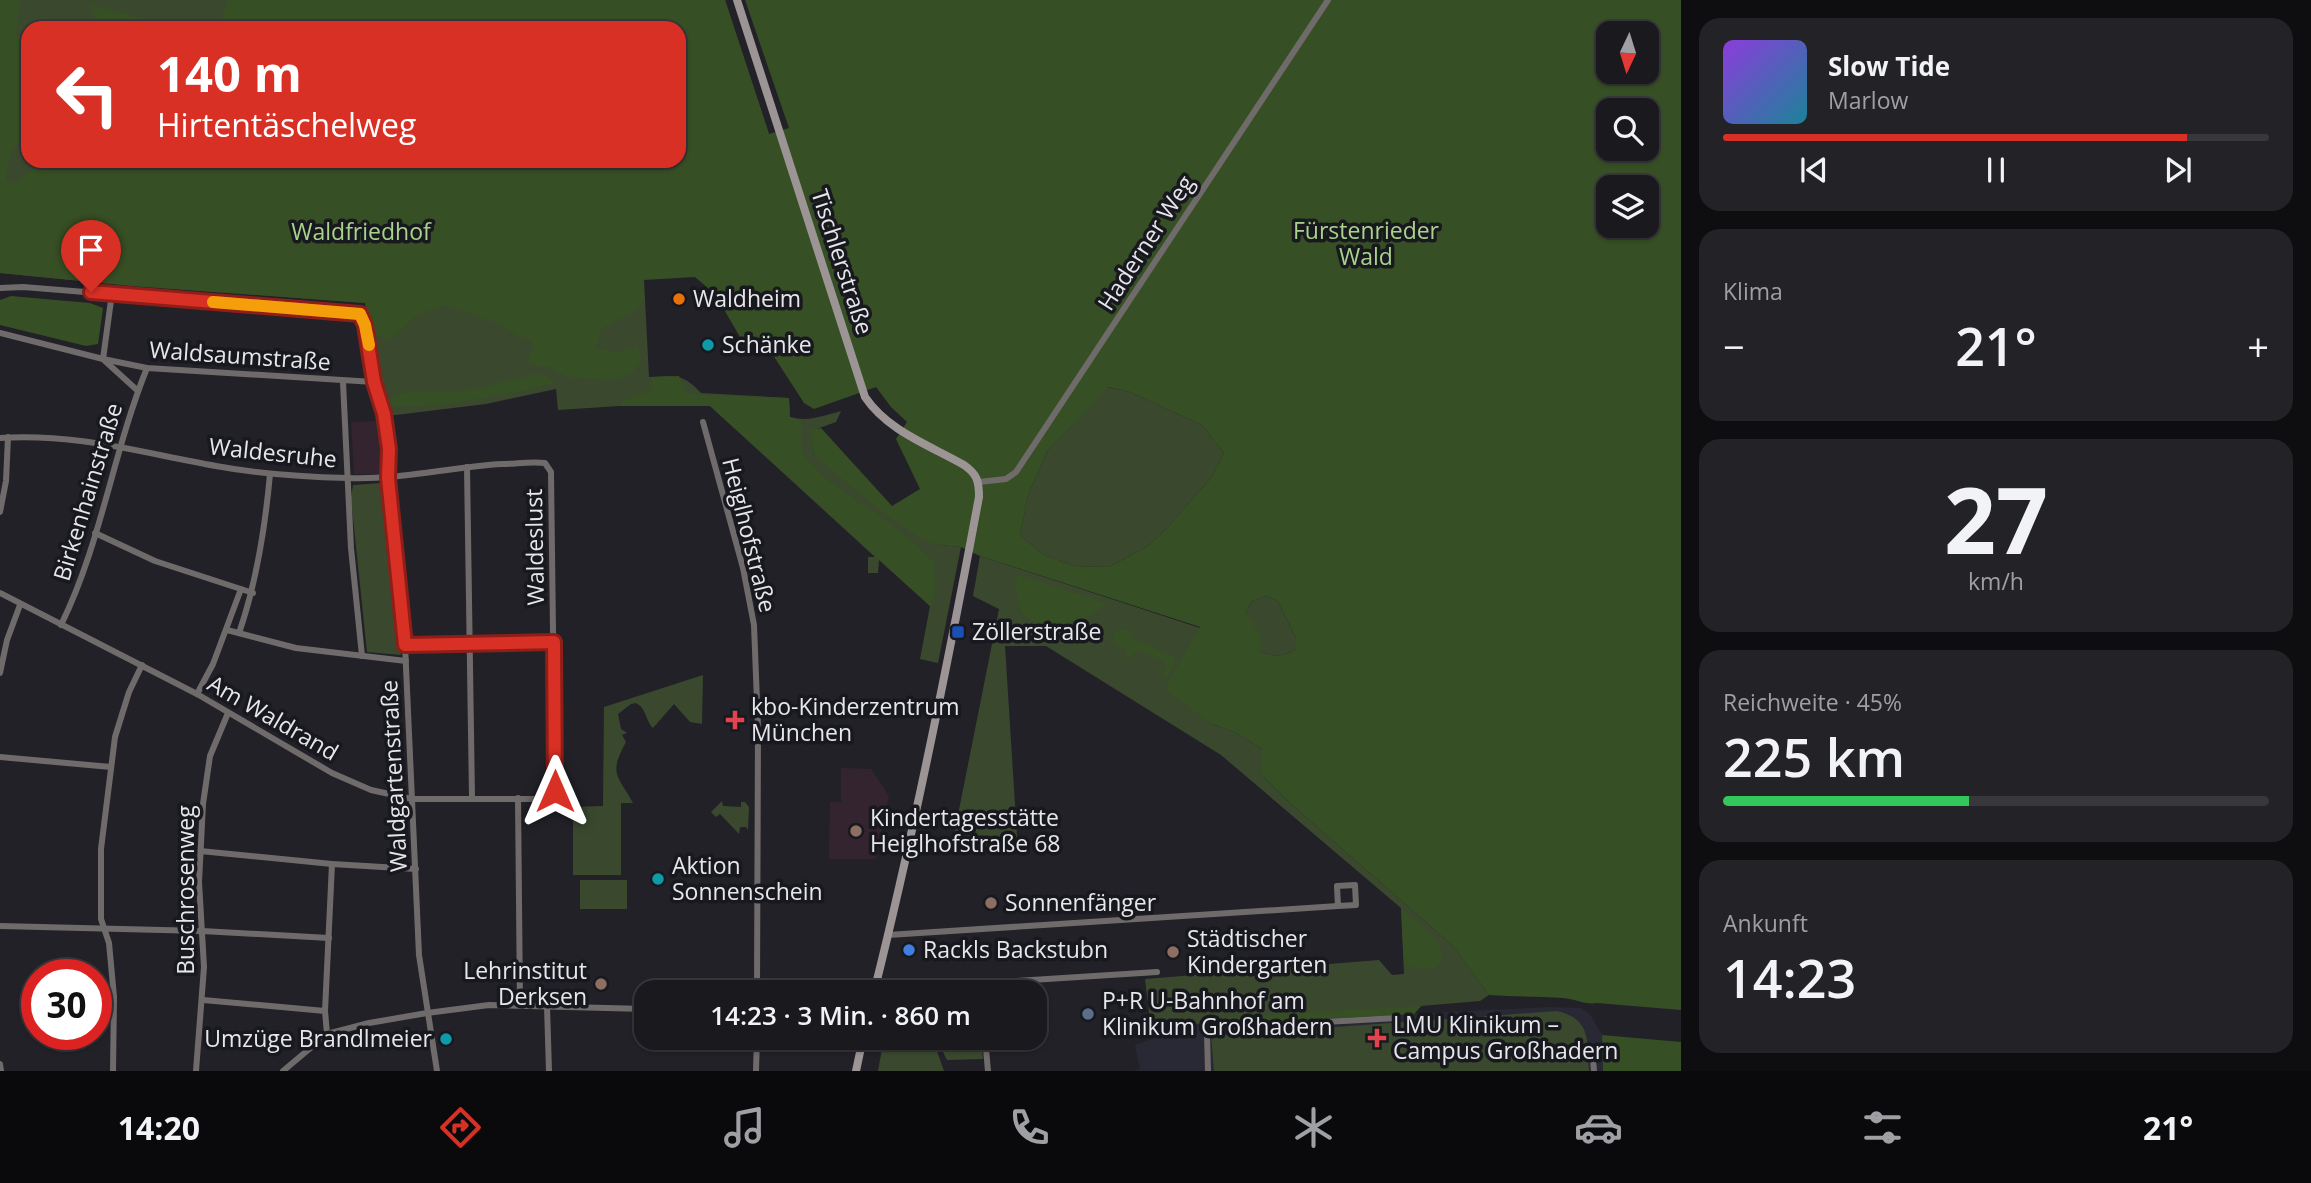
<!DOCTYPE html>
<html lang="de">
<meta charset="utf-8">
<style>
:root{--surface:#1a191e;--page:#232227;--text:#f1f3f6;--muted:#9fa0a4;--line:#38383c;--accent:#d93025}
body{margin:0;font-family:"Open Sans",sans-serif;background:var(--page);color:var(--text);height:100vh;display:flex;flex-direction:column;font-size:26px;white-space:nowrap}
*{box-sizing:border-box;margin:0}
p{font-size:23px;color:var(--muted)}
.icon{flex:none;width:38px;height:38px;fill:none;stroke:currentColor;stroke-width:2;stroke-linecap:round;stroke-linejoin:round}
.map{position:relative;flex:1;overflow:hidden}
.panel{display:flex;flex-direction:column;gap:18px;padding:18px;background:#0e0e10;width:630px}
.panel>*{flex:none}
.guide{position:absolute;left:21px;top:21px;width:665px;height:147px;border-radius:21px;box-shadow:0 2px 5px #0004,0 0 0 2px var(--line);background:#d93025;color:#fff;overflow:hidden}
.needle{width:46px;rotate:184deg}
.fabs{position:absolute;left:1596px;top:21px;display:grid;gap:14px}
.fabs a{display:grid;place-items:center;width:63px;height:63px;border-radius:14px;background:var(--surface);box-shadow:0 2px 5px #0004,0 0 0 2px var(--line);font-size:35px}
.speed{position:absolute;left:21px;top:959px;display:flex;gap:14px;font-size:35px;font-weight:700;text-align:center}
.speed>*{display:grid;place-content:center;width:91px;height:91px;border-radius:50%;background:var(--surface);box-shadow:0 2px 5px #0004,0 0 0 2px var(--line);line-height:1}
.speed .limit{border:10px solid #d22;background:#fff;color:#111}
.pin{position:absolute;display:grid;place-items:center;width:60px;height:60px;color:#fff;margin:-72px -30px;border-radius:50% 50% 50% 0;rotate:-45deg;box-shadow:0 0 7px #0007}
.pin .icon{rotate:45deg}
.me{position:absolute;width:77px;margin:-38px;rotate:0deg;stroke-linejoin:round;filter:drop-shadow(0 0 5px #0008)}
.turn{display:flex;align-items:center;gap:24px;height:147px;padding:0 21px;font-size:32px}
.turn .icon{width:91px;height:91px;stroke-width:2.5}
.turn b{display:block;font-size:49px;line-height:60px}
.big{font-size:52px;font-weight:600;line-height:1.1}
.panel .card{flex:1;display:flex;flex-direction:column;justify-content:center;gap:10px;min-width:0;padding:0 24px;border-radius:21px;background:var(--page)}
.panel .dial{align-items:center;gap:0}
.dial b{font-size:91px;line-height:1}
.song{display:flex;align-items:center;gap:21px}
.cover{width:84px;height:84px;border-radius:10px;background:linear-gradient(135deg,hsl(270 70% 55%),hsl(190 70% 35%))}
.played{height:7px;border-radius:4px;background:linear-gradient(90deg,var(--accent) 85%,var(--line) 85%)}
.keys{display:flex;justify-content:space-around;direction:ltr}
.heat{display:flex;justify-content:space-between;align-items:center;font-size:38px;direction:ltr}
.charge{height:10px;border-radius:5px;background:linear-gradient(90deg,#34c759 45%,var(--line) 0)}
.trip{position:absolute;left:634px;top:980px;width:413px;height:70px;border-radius:21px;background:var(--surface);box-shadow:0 2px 5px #0004,0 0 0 2px var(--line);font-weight:600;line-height:70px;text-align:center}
.dock{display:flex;height:112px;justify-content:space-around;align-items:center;background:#0a0a0c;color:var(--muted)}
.dock .icon{width:49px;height:49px}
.dock .on{color:var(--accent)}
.dock b{font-size:32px;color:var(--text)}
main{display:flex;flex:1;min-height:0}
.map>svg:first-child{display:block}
.built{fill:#292935}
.education{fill:#332430}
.green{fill:#3a492e}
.forest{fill:#374f24;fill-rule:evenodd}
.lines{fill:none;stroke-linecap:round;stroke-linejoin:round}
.street{stroke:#706b6b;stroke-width:6}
.secondary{stroke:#9d9595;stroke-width:8}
.route-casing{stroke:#8d1f18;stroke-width:18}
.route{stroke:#d93025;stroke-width:12}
.slow{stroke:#f59e0b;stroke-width:12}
.food-dot{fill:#e8710a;stroke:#18181f;stroke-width:2.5}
.culture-dot{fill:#0f9aa8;stroke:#18181f;stroke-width:2.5}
.transit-dot{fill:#1a4fb4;stroke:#18181f;stroke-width:2.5}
.health-dot{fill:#e0444e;stroke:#18181f;stroke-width:2.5}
.education-dot{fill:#8d6e63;stroke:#18181f;stroke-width:2.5}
.shop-dot{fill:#3f7fe0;stroke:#18181f;stroke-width:2.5}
.service-dot{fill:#5c6f8a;stroke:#18181f;stroke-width:2.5}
.labels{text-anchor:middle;stroke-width:7;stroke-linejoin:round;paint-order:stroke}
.park-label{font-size:23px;fill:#aad28c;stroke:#18181f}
.street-label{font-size:23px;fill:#e6e6eb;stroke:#18181f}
.poi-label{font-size:23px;fill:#e6e6eb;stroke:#18181f;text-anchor:start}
</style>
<main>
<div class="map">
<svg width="1681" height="1071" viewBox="0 0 1681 1071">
<rect width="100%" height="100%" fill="#222128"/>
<path class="built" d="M1550,1007L1581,1008L1590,1014L1602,1035L1603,1071H1132L1140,1069L1135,1045L1195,1024Z"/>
<g class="education">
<path d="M383,421L387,448V474H354L351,422Z"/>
<path d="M841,768L871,769L889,796L876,859H829L830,802H841Z"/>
</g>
<g class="green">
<path d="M0,0H725L769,134L679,28H28V161H678L644,280L649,377C674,376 683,373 701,393L789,398L790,417C808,422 823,416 841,411L836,422L811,431L814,455L940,545L961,547L938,663L920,659L930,606L879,560L878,573H868V557H875L710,406H619L558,410L556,389L486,404L387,416L376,380L365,303L133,286L0,273Z"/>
<path d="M1107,387L1130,392L1202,425L1224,453L1211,478L1165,530L1148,546L1109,567L1074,566L1044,555L1020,535L1028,495L1048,450Z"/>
<path d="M382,483L401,655L367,652L351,498L353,485Z"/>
<path d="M980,556L1200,628L1194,642L1212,724L1236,733L1262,749V775L1291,804L1453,946L1489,995L1480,1001L1421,1006L1414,1014L1195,1024L1151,1028L1145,979L1379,960L1392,975L1404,974L1401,908L1221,755L1046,646H1005L1018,852L953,840L999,609L973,596Z"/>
<path d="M1266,596L1278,601L1296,638V649C1284,657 1275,657 1261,652L1246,612L1252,601Z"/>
<path d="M703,675L702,724L690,722L674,704L653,728C645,720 647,709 636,703L631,704L618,714L621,729L627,733L622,735L626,742C608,775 618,775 633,803H621V875H573V807L603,806L604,707Z"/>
<path d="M722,801L723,806L741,807V802H745L749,807L748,830L746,827H740L739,834L720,814L716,817L711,812Z"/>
<rect x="580" y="880" width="47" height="29"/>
<path d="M1557,1011C1592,1019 1587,1042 1589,1071H1214L1211,1036Z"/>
<path d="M884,1038H923L937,1051L944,1071H878Z"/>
<path d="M977,1038H981L983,1059L947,1060L942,1050L977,1047Z"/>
</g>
<g class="forest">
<path d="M0,0H20L16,36L28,35V88L19,121L28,119V134H24L12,151L5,179L12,184L31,171L33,161H679V28H219L228,0H725L769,134L789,128L745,0H1681V1010L1597,1003C1586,1005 1575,999 1563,998C1539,996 1514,997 1489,995L1453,946L1291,804L1262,775V749L1236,733L1212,724L1165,689L1200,627L980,556L961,547L940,545L917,536L871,503L814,455L810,430L821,428L892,506L920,489L896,439L907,422L891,407L876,387L814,409L804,403L762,338L740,337L715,294L695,277L644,280V299L637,310L602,328L595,348L617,352L637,347L642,356L634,371L616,380L567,377L550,367L527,364L534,343L485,318L446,305L415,316L403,329L387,340L372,332V318L365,303L133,286L0,273ZM1608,33H1647V72H1608ZM1608,110H1647V149H1608ZM1608,187H1647V226H1608ZM1108,387L1130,392L1202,425L1224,453L1211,478L1165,530L1148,546L1109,567L1074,566L1044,555L1020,535L1028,495L1048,450ZM1266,596L1278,601L1296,638V649C1284,657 1275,657 1261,652L1260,635L1246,612L1252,601Z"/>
<path d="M90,4L174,28H97Z"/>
<path d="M11,296L90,303L103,308L98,344L86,346L0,325V300Z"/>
<path d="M535,374L547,376L554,383C500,395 444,409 389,406L392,397L409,392L466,391Z"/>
<path d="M679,376L687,394L789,398L790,417L801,420C805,431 798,442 803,452C814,476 863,504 885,520C902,533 919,547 934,562L935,591L930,606L710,406H619L622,401L651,390L652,377Z"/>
<path d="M1018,575L1106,603C1093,622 1037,635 1022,612C1020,609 1020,605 1019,601C1016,593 1014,583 1018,575Z"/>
<path d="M1122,629L1132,632V638L1176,658L1173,668L1165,679L1163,677L1166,663L1143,652H1136L1126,661L1127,651L1116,645L1114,634L1117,630Z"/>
<path d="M1401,908L1439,943L1442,960C1433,976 1419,966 1404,964Z"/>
<path d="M1421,1006L1414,1014L1209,1025L1206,1021L1216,1018Z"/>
<path d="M1602,1035L1681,1042V1071H1603Z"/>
</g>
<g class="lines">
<g class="street">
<path d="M0,288L23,287L360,314L365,325L374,382L384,413L389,449V478L405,645L419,955L437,1071"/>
<path d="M0,333L103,359L147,368L374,382"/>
<path d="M103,359L112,293"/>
<path d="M105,361L138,391"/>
<path d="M343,382L351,548L362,656"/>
<path d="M703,422L743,568L754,625L758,727L757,992"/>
<path d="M0,438C76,433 142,453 216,466C259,474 304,477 348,478C400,480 451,467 502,464C516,464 531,461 545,463L551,472L555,791L549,799H412L371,790L332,773L197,694L0,593"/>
<path d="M467,467L472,798"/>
<path d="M979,482L1006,479L1016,472L1328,0"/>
<path d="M0,512L6,481L8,437"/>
<path d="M95,533L155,561L253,593"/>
<path d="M61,625C101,544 113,452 147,368"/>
<path d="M227,630L296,648L406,661"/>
<path d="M239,633C257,581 265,529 270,474"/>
<path d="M405,645L554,642"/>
<path d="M0,673L7,640L20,605"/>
<path d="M197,694L213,664L241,589"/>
<path d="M0,757L111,767"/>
<path d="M518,798L520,1005"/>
<path d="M200,851L332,864L416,869"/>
<path d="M1355,885L1356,905L1338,906L1337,886Z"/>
<path d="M0,926L202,931L329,938"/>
<path d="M888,935L1338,906"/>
<path d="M972,992L971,984L1157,972"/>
<path d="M203,1000L325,1011"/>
<path d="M547,1006L549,1071"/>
<path d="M327,1034L325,1011L332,864"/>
<path d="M985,1038L988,1071"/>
<path d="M1593,1060L1594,1071"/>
<path d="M0,1064L1,1071"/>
<path d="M113,1071L114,997L109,943L101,919V849L115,737L129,692L142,665"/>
<path d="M196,1071L204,967L199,882L203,804L210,756L228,713"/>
<path d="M283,1071L327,1034L369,1023L427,1013L489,1005L646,1009"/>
<path d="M756,1071L757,1038"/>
<path d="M1208,1071L1207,1033L1216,1028L1397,1018"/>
</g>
<g class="secondary">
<path d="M737,0L865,397C888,431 929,445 964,465C977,474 979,481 979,497C948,663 915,829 874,992"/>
<path d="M856,1071L863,1038"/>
</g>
</g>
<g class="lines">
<defs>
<path id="route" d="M91,292L360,314L365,325L374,382L384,414L389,449L388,478L405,645L554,642L555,791"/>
</defs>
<use href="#route" class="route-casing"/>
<use href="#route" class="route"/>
<path class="slow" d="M213,302L360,314L365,325L369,345"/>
</g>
<circle class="food-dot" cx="679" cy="299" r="7"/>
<g class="culture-dot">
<circle cx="708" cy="345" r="7"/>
<circle cx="658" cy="879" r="7"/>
<circle cx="446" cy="1039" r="7"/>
</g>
<rect class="transit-dot" x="951" y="625" width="14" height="14" rx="3.5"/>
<g class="health-dot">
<path d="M731.5 709.5h7v7h7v7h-7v7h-7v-7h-7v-7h7z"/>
<path d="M1373.5 1027.5h7v7h7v7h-7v7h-7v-7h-7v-7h7z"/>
</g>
<g class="education-dot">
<circle cx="856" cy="831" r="7"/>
<circle cx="991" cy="903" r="7"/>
<circle cx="1173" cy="952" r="7"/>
<circle cx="601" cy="984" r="7"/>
</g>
<circle class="shop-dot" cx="909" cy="950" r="7"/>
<circle class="service-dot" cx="1088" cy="1014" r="7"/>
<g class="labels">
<g class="park-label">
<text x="1366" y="239">Fürstenrieder<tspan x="1366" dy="26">Wald</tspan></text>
<text x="361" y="240">Waldfriedhof</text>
</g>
<g class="street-label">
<text transform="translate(1146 243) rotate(-57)" y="8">Haderner Weg</text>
<text transform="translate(842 262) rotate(72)" y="8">Tischlerstraße</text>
<text transform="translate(240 356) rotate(4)" y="8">Waldsaumstraße</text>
<text transform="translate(273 453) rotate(6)" y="8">Waldesruhe</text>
<text transform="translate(88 492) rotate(-73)" y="8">Birkenhainstraße</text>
<text transform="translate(749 535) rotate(76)" y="8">Heiglhofstraße</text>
<text transform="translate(535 547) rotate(-91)" y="8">Waldeslust</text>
<text transform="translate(273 718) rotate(30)" y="8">Am Waldrand</text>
<text transform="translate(394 776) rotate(-93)" y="8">Waldgartenstraße</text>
<text transform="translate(186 890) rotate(-90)" y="8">Buschrosenweg</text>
</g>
<g class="poi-label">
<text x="693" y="307">Waldheim</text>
<text x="722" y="353">Schänke</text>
<text x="972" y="640">Zöllerstraße</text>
<text x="751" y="715">kbo-Kinderzentrum<tspan x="751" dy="26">München</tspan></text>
<text x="870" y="826">Kindertagesstätte<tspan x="870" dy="26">Heiglhofstraße 68</tspan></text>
<text x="672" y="874">Aktion<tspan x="672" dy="26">Sonnenschein</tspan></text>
<text x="1005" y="911">Sonnenfänger</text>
<text x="1187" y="947">Städtischer<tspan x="1187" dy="26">Kindergarten</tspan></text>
<text x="923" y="958">Rackls Backstubn</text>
<text x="587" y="979" text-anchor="end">Lehrinstitut<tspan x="587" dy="26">Derksen</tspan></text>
<text x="1102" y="1009">P+R U-Bahnhof am<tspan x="1102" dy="26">Klinikum Großhadern</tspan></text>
<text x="1393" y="1033">LMU Klinikum –<tspan x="1393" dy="26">Campus Großhadern</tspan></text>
<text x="432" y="1047" text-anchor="end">Umzüge Brandlmeier</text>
</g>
</g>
</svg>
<div class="fabs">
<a><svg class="needle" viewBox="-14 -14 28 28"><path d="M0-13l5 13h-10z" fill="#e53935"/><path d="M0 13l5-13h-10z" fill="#9fa0a4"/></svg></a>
<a><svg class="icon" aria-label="search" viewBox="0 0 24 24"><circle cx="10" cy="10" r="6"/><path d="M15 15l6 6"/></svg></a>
<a><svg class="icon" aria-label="layers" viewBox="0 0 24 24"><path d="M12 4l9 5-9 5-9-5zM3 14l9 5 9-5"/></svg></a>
</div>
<div class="speed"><div class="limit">30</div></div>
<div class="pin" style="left:91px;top:292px;background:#d93025"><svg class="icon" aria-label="arrive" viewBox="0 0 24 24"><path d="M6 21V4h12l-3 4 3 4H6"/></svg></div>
<svg class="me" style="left:555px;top:791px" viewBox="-20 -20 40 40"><path d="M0-17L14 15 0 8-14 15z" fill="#d93025" stroke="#fff" stroke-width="4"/></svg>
<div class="trip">14:23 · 3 Min. · 860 m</div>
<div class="guide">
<div class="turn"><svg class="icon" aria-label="left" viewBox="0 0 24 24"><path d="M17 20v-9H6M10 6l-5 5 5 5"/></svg><div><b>140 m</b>Hirtentäschelweg</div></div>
</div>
</div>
<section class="panel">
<div class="card">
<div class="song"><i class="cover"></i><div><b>Slow Tide</b><p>Marlow</p></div></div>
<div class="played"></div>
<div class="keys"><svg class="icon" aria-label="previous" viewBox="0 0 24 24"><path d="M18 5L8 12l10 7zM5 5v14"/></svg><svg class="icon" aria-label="pause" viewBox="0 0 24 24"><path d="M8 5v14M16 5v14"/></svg><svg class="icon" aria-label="next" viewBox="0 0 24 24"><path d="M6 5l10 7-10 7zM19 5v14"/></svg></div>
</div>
<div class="card"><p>Klima</p>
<div class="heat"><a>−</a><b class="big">21°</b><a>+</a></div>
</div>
<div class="card dial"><b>27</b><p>km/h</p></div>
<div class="card"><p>Reichweite · 45%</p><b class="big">225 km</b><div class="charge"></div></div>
<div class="card"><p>Ankunft</p><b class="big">14:23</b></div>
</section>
</main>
<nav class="dock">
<b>14:20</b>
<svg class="icon on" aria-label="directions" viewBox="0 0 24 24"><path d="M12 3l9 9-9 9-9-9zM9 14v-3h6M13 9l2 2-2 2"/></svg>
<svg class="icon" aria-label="music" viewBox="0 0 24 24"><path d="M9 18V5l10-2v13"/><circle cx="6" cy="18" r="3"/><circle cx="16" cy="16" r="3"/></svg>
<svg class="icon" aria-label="phone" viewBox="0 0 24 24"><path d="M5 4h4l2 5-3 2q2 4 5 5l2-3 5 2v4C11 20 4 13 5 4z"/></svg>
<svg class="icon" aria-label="climate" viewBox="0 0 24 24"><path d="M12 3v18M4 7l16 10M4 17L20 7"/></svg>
<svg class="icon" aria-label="car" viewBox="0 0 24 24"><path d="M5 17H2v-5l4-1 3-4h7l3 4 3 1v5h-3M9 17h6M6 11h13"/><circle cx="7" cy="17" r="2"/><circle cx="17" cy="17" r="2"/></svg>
<svg class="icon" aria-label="filters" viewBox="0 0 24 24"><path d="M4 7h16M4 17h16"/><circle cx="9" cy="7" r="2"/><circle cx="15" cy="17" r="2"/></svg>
<b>21°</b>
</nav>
